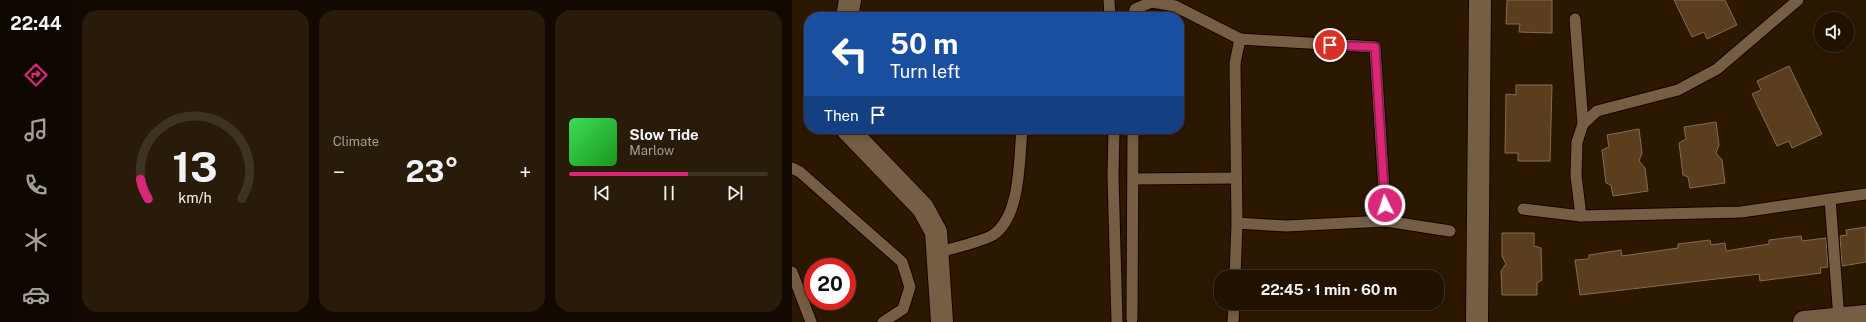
<!DOCTYPE html>
<meta charset="utf-8">
<style>
:root{--surface:#211200;--page:#291b0a;--text:#f1f3f6;--muted:#a29e99;--line:#3e3222;--accent:#db2777}
body{margin:0;font-family:"Public Sans",sans-serif;background:var(--page);color:var(--text);height:100vh;display:flex;flex-direction:column;font-size:15px;white-space:nowrap}
*{box-sizing:border-box;margin:0}
p{font-size:13px;color:var(--muted)}
.icon{flex:none;width:22px;height:22px;fill:none;stroke:currentColor;stroke-width:2;stroke-linecap:round;stroke-linejoin:round}
.map{position:relative;flex:1;overflow:hidden}
.side{display:flex;flex-direction:column;gap:10px;padding:10px;background:#120a00;width:720px}
.side>*{flex:none}
.hud{position:absolute;left:12px;top:12px;width:380px;height:122px;border-radius:16px;box-shadow:0 2px 10px #0003,0 0 0 1px var(--line);background:#1a4fa0;color:#fff;overflow:hidden}
.controls{position:absolute;left:1022px;top:12px;display:grid;gap:8px}
.controls a{display:grid;place-items:center;width:40px;height:40px;border-radius:50%;background:var(--surface);box-shadow:0 2px 10px #0003,0 0 0 1px var(--line);font-size:20px}
.speed{position:absolute;left:12px;top:258px;display:flex;gap:8px;font-size:20px;font-weight:700;text-align:center}
.speed>*{display:grid;place-content:center;width:52px;height:52px;border-radius:50%;background:var(--surface);box-shadow:0 2px 10px #0003,0 0 0 1px var(--line);line-height:1}
.speed .limit{border:6px solid #d22;background:#fff;color:#111}
.pin{position:absolute;display:grid;place-items:center;width:34px;height:34px;color:#fff;margin:-17px;border:2px solid #fff;border-radius:50%;box-shadow:0 1px 4px #0007}
.me{position:absolute;width:44px;margin:-22px;rotate:356deg;stroke-linejoin:round;filter:drop-shadow(0 0 3px #0008)}
.turn{display:flex;align-items:center;gap:14px;height:84px;padding:0 20px;font-size:18px}
.turn .icon{width:52px;height:52px;stroke-width:2.5}
.turn b{display:block;font-size:28px;line-height:34px}
.then{display:flex;align-items:center;height:38px;padding:0 20px;background:#0003;gap:8px;font-size:15px}
.big{font-size:30px;font-weight:700;line-height:1.1}
.side .card{flex:1;display:flex;flex-direction:column;justify-content:center;gap:6px;min-width:0;padding:0 14px;border-radius:16px;background:var(--page)}
.side .dial{align-items:center;gap:0}
.dial svg{height:104px;overflow:visible;fill:none;stroke:var(--line);stroke-width:7;stroke-linecap:round;text-anchor:middle}
.dial text{fill:var(--text);stroke:none}
.song{display:flex;align-items:center;gap:12px}
.cover{width:48px;height:48px;border-radius:6px;background:linear-gradient(135deg,hsl(130 70% 55%),hsl(120 70% 35%))}
.played{height:4px;border-radius:2px;background:linear-gradient(90deg,var(--accent) 60%,var(--line) 60%)}
.keys{display:flex;justify-content:space-around;direction:ltr}
.heat{display:flex;justify-content:space-between;align-items:center;font-size:22px;direction:ltr}
.side .tiles{flex:1;display:grid;gap:10px;grid-template-columns:repeat(3,1fr)}
.trip{position:absolute;left:422px;top:270px;width:230px;height:40px;border-radius:16px;background:var(--surface);box-shadow:0 2px 10px #0003,0 0 0 1px var(--line);font-weight:700;line-height:40px;text-align:center}
main{display:flex;flex:1;min-height:0}
.tabs{display:flex;flex-direction:column;width:72px;justify-content:space-around;align-items:center;background:#0d0700;color:var(--muted)}
.tabs .icon{width:28px;height:28px}
.tabs .current{color:var(--accent)}
.tabs b{font-size:18px;color:var(--text)}
.map>svg:first-child{display:block}
.building{fill:#5a3e1d;stroke:#846c51}
.lines{fill:none;stroke-linecap:round;stroke-linejoin:round}
.lane-casing{stroke:#130300;stroke-width:13}
.street-casing{stroke:#130300;stroke-width:24}
.secondary-casing{stroke:#130300;stroke-width:24}
.lane{stroke:#765e44;stroke-width:11}
.street{stroke:#765e44;stroke-width:22}
.secondary{stroke:#765e44;stroke-width:22}
.route-casing{stroke:#8e194d;stroke-width:10}
.route{stroke:#db2777;stroke-width:7}
</style>
<main>
<nav class="tabs">
<b>22:44</b>
<svg class="icon current" aria-label="directions" viewBox="0 0 24 24"><path d="M12 3l9 9-9 9-9-9zM9 14v-3h6M13 9l2 2-2 2"/></svg>
<svg class="icon" aria-label="music" viewBox="0 0 24 24"><path d="M9 18V5l10-2v13"/><circle cx="6" cy="18" r="3"/><circle cx="16" cy="16" r="3"/></svg>
<svg class="icon" aria-label="phone" viewBox="0 0 24 24"><path d="M5 4h4l2 5-3 2q2 4 5 5l2-3 5 2v4C11 20 4 13 5 4z"/></svg>
<svg class="icon" aria-label="climate" viewBox="0 0 24 24"><path d="M12 3v18M4 7l16 10M4 17L20 7"/></svg>
<svg class="icon" aria-label="car" viewBox="0 0 24 24"><path d="M5 17H2v-5l4-1 3-4h7l3 4 3 1v5h-3M9 17h6M6 11h13"/><circle cx="7" cy="17" r="2"/><circle cx="17" cy="17" r="2"/></svg>
</nav>
<section class="side">
<div class="tiles">
<div class="card dial"><svg viewBox="0 0 100 80">
<path d="M14 69A42 42 0 1 1 86 69"/>
<path d="M14 69A42 42 0 0 1 8 54" stroke="#db2777"/>
<text x="50" y="56" font-size="32" font-weight="700">13</text>
<text x="50" y="72" font-size="11">km/h</text>
</svg></div>
<div class="card"><p>Climate</p>
<div class="heat"><a>−</a><b class="big">23°</b><a>+</a></div>
</div>
<div class="card">
<div class="song"><i class="cover"></i><div><b>Slow Tide</b><p>Marlow</p></div></div>
<div class="played"></div>
<div class="keys"><svg class="icon" aria-label="previous" viewBox="0 0 24 24"><path d="M18 5L8 12l10 7zM5 5v14"/></svg><svg class="icon" aria-label="pause" viewBox="0 0 24 24"><path d="M8 5v14M16 5v14"/></svg><svg class="icon" aria-label="next" viewBox="0 0 24 24"><path d="M6 5l10 7-10 7zM19 5v14"/></svg></div>
</div>
</div>
</section>
<div class="map">
<svg width="1074" height="322" viewBox="0 0 1074 322">
<rect width="100%" height="100%" fill="#2c1800"/>
<g class="building">
<path d="M715,0H760V33L727,32L728,24H714Z"/>
<path d="M882,0H933L945,25L915,39L912,32L900,37Z"/>
<path d="M997,66L1030,134L1000,148L997,141L985,146L960,94L969,90L965,81Z"/>
<path d="M724,85H760L758,161H726V153H713L714,94L724,95Z"/>
<path d="M924,122L927,145L924,153L930,160L933,183L898,188L896,177L891,175L887,143L894,139L892,127Z"/>
<path d="M847,129L850,153L847,161L853,168L856,191L821,196L819,185L814,183L810,150L817,147L815,135Z"/>
<path d="M1074,227V262L1050,266L1048,236L1055,235L1054,230Z"/>
<path d="M710,233H742V246L749,248L750,280L745,283V295H710L709,271L714,264L710,256Z"/>
<path d="M1009,236L1010,241L1034,238L1036,267L1028,268L1029,273L968,281L967,274L788,295L783,260L797,259V255L829,250L830,256L886,248V244L918,240L919,245L933,243L934,251L977,244V240Z"/>
</g>
<g class="lines">
<defs>
<g id="lane">
<path d="M317,0L318,17"/>
<path d="M342,17L343,9L360,2L383,6L448,39L443,63L445,223L443,277"/>
<path d="M783,19L791,124"/>
<path d="M448,39L583,47L594,221"/>
<path d="M322,129L321,176L325,322"/>
<path d="M0,168L8,172L110,262L118,287L111,309L91,322"/>
<path d="M341,179L444,178"/>
<path d="M1038,199L1047,319"/>
<path d="M731,209L789,216L949,212L1074,194"/>
<path d="M789,216L784,176L785,142L791,124L805,111L886,90L925,69L1006,0"/>
<path d="M445,223L494,226L594,221L658,231"/>
<path d="M145,253C157,249 192,241 201,235C229,216 227,160 230,129"/>
<path d="M0,272L19,322"/>
<path d="M340,319L341,129"/>
<path d="M441,322L442,303"/>
</g>
<g id="street">
<path d="M55,17L58,0"/>
<path d="M55,129L131,208L144,232L150,322"/>
<path d="M685,322L688,0"/>
</g>
<path id="secondary" d="M1012,322L1074,316"/>
</defs>
<use href="#lane" class="lane-casing"/>
<use href="#street" class="street-casing"/>
<use href="#secondary" class="secondary-casing"/>
<use href="#lane" class="lane"/>
<use href="#street" class="street"/>
<use href="#secondary" class="secondary"/>
</g>
<g class="lines">
<defs>
<path id="route" d="M538,45L583,47L593,205"/>
</defs>
<use href="#route" class="route-casing"/>
<use href="#route" class="route"/>
</g>
</svg>
<div class="controls">
<a><svg class="icon" aria-label="sound" viewBox="0 0 24 24"><path d="M4 9h4l5-4v14l-5-4H4zM17 9q2 3 0 6"/></svg></a>
</div>
<div class="speed"><div class="limit">20</div></div>
<div class="pin" style="left:538px;top:45px;background:#d93025"><svg class="icon" aria-label="arrive" viewBox="0 0 24 24"><path d="M6 21V4h12l-3 4 3 4H6"/></svg></div>
<svg class="me" style="left:593px;top:205px" viewBox="-20 -20 40 40"><circle r="17" fill="#db2777" stroke="#fff" stroke-width="3"/><path d="M0-11L8 9 0 5-8 9z" fill="#fff"/></svg>
<div class="trip">22:45 · 1 min · 60 m</div>
<div class="hud">
<div class="turn"><svg class="icon" aria-label="left" viewBox="0 0 24 24"><path d="M17 20v-9H6M10 6l-5 5 5 5"/></svg><div><b>50 m</b>Turn left</div></div>
<div class="then">Then<svg class="icon" aria-label="arrive" viewBox="0 0 24 24"><path d="M6 21V4h12l-3 4 3 4H6"/></svg></div>
</div>
</div>
</main>
